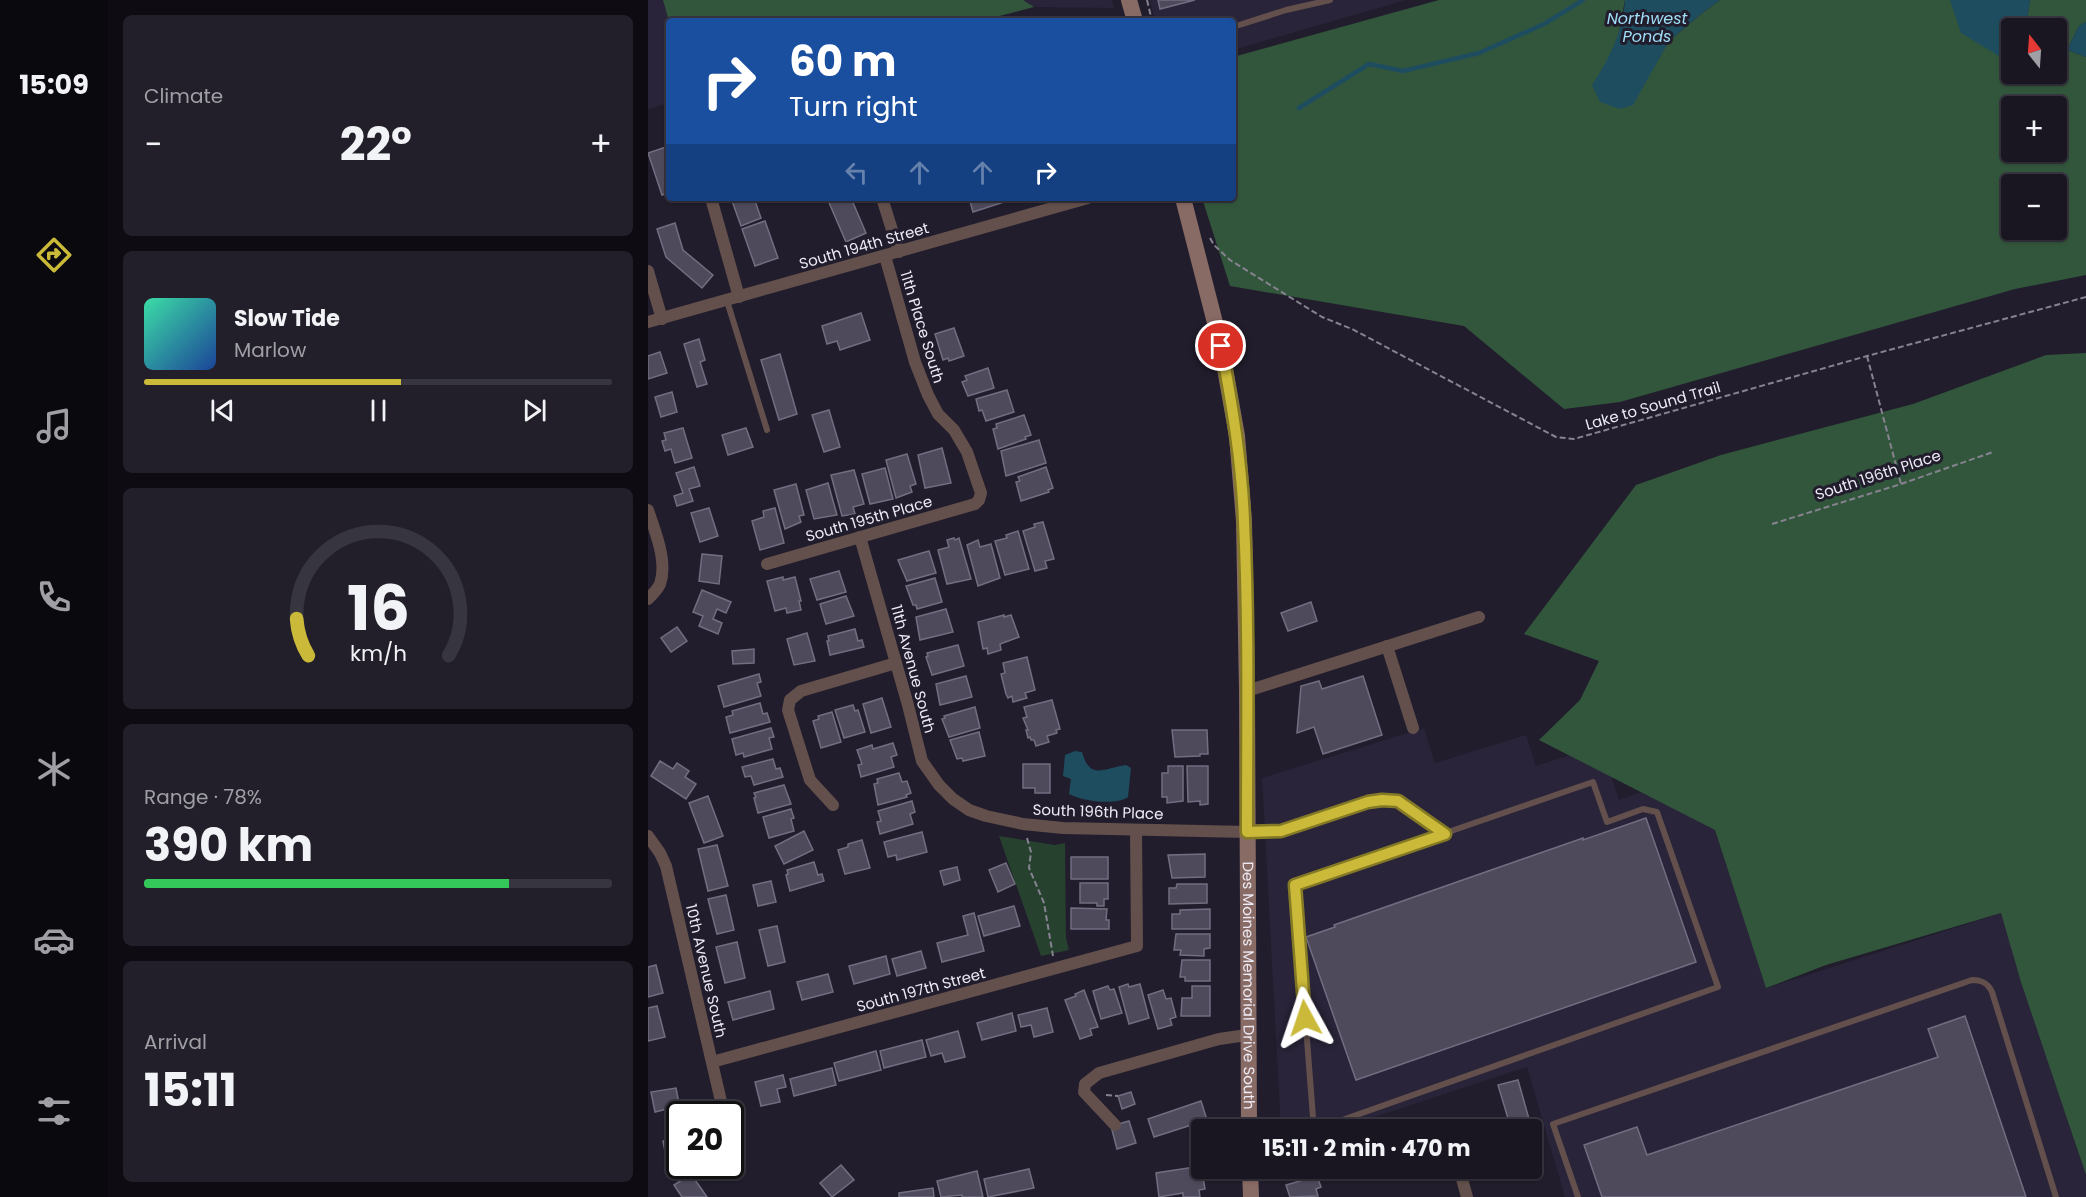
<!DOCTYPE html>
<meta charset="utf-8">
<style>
:root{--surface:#191621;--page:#221f2a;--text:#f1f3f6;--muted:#9f9fa5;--line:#37353f;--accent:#cbba39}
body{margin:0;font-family:Poppins,sans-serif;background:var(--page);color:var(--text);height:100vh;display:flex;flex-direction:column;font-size:22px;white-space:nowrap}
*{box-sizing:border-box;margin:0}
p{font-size:20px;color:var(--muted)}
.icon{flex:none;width:33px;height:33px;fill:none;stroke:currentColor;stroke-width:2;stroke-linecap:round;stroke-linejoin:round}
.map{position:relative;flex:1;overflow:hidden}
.side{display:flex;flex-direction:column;gap:15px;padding:15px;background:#0e0c12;width:540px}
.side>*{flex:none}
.guide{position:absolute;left:18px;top:18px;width:570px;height:183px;border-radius:6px;box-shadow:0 2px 4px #0004,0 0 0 2px var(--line);background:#1a4fa0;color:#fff;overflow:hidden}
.needle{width:39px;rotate:343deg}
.buttons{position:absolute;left:1353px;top:18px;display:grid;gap:12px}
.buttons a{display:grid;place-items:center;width:66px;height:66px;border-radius:6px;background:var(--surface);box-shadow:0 2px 4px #0004,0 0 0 2px var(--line);font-size:30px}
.speed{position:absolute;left:18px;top:1101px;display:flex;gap:12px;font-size:30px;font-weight:700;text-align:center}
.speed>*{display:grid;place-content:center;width:78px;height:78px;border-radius:50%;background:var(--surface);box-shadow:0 2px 4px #0004,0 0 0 2px var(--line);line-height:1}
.speed .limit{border:3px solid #111;border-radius:9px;background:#fff;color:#111}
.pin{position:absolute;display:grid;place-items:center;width:51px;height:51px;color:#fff;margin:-26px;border:3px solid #fff;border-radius:50%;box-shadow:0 2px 6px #0007}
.me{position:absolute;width:66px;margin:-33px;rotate:355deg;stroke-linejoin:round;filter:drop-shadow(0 0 4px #0008)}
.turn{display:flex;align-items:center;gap:21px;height:126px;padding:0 24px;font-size:27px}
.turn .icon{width:78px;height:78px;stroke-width:2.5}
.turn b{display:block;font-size:42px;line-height:51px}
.lanes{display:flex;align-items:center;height:57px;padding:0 24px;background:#0003;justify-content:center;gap:30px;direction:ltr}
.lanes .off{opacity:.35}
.big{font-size:45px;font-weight:700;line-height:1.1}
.side .widget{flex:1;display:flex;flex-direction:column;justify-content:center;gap:9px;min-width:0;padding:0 21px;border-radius:9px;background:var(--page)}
.side .dial{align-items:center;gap:0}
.dial svg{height:156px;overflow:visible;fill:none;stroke:var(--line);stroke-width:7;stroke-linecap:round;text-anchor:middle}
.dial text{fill:var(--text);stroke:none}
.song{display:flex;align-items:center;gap:18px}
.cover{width:72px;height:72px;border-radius:9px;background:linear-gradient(135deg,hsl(160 70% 55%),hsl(220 70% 35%))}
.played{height:6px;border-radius:3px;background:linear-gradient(90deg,var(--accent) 55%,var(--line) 55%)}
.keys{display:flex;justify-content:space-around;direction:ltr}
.heat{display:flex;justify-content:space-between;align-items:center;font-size:33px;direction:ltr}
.charge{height:9px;border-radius:4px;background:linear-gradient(90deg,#34c759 78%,var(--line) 0)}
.trip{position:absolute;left:543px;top:1119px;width:351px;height:60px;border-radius:6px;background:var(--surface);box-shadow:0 2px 4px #0004,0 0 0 2px var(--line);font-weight:700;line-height:60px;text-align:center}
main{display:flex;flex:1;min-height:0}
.dock{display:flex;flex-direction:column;width:108px;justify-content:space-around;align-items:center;background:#0a090d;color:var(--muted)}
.dock .icon{width:42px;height:42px}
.dock .current{color:var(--accent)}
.dock b{font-size:27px;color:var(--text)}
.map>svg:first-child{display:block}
.built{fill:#292439}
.green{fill:#26412e}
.forest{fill:#32563c;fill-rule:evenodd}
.water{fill:#1e4d60}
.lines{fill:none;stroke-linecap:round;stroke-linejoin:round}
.stream{stroke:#1e4d60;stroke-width:4.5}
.building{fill:#4e4a5c;stroke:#726e81;stroke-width:1.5}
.path{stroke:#868390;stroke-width:2;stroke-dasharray:6 3;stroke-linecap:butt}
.service{stroke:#63504c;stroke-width:6}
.minor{stroke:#63504c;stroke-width:12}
.secondary{stroke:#896b65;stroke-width:16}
.route-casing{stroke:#847925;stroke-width:15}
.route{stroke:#cbba39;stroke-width:10}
.labels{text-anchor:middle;stroke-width:6;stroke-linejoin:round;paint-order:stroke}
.street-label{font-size:15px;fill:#eceaf5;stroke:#211d2c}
.water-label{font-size:16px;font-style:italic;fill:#a0ddf7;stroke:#211d2c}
</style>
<main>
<nav class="dock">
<b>15:09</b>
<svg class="icon current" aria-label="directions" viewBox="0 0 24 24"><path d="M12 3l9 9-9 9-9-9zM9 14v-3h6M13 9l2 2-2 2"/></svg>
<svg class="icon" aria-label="music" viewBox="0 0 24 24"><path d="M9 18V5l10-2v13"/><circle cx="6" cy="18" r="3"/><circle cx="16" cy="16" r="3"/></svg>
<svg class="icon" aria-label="phone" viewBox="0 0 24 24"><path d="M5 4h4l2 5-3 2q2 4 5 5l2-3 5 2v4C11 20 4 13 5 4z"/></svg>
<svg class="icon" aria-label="climate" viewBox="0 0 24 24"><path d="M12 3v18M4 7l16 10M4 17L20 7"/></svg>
<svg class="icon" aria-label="car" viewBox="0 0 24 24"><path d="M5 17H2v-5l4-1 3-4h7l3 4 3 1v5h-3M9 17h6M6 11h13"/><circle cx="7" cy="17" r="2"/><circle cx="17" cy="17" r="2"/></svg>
<svg class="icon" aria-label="filters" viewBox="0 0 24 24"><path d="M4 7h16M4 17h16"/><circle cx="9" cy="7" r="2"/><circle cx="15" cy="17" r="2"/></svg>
</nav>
<section class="side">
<div class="widget"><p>Climate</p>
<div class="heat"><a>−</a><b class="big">22°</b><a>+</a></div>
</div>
<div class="widget">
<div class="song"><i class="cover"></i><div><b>Slow Tide</b><p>Marlow</p></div></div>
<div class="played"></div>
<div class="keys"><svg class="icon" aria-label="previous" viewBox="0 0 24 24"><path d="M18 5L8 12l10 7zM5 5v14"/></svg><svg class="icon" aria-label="pause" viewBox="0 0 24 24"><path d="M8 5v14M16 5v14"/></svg><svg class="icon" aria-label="next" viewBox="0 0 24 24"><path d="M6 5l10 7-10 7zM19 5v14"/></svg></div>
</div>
<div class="widget dial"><svg viewBox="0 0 100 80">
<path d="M14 69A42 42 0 1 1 86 69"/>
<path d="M14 69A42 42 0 0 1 8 50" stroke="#cbba39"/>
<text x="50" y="56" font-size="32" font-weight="700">16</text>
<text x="50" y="72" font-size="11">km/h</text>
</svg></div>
<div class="widget"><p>Range · 78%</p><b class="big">390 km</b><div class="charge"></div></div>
<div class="widget"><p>Arrival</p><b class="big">15:11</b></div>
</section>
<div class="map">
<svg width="1438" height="1197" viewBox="0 0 1438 1197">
<rect width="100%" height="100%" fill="#211d2c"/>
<g class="built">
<path d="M0,0H15L21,21V103L0,109Z"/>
<path d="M375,0H464L466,8L386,7Z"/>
<path d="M502,0H758L585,50V21H507Z"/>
<path d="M776,728L787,763L878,735L888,766L953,745L971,800L1008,787L1067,830L1119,988L1353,913L1438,1176V1197H917L879,1067L690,1129H633L614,778Z"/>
</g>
<path class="green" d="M351,836L407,845L417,843L418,938L421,950L393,956Z"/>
<g class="forest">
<path d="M15,0H375L386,7L332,21H21Z"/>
<path d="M791,0H977L970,38L959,61L1003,71L1021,41L1053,14L1072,0H1302L1351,56L1363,39L1364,74H1408V28H1372L1379,20L1382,0H1438V22L1431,26L1419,50L1438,57V275L1367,289L972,402L916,409L816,326L582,286L554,198H585V57ZM1364,106H1408V152H1364ZM1364,184H1408V230H1364Z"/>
<path d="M1438,353V1175L1373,982L1353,913L1178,965L1118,988L1067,830L891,740L932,700L951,661L876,634L988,485L1073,455L1265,404L1398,355Z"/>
</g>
<g class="water">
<path d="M977,0H1072L1053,14L1021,41L985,105L972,109L952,102L944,85C962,57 974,34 977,0Z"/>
<path d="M1302,0H1382L1379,20L1372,28H1364L1363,39L1351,56L1313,33Z"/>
<path d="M1438,22V57L1419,50L1431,26Z"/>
<path d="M427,751L434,752C442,781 456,768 478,765L483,768L480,797C467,806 434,801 421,794L423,779L415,776L417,755Z"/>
</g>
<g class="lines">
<path class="stream" d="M651,108L721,64L755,71L831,53L896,24L935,0"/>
</g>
<g class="building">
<path d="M510,0H547L512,9Z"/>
<path d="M21,146V193L14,195L0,153Z"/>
<path d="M83,198H106L113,218L93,226Z"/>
<path d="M179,198H203L218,233L198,242Z"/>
<path d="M321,198H358L359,201L325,212Z"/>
<path d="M117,221L130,258L107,266L94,229Z"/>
<path d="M27,223L35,250L65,275L54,288L18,257L9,229Z"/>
<path d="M213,313L222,340L192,350L189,341L179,344L174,326Z"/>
<path d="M306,328L316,356L301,361L300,358L295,360L287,334Z"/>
<path d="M51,339L57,360L52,362L59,384L49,387L36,344Z"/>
<path d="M12,352L19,373L0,379V356Z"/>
<path d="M132,354L149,414L131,420L113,360Z"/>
<path d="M340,368L346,388L320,396L314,382L319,380L317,376Z"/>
<path d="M359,390L366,412L338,421L334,410L331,411L328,399Z"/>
<path d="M24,392L29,412L13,417L7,397Z"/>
<path d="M181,410L192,447L176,452L164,415Z"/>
<path d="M376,415L383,435L377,437L378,439L350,449L345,429L349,428L348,424Z"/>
<path d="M35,428L44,458L27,463L23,449L17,451L14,441L18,440L16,433Z"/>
<path d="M98,428L105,447L80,455L74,435Z"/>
<path d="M391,440L398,463L358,476L353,451Z"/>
<path d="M294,448L303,483L277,488L270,455Z"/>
<path d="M259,454L268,484L262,486L264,492L248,498L238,460Z"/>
<path d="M46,467L52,486L41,489L45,501L29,506L26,496L35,493L28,473Z"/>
<path d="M398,467L405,488L400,490L401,492L373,501L368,482L372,481L370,477Z"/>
<path d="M237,468L245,499L222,504L214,474Z"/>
<path d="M206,470L216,504L205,507L207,514L194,516L183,475Z"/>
<path d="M180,483L189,515L166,519L158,490Z"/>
<path d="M148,484L156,515L151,516L153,522L137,529L126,490Z"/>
<path d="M61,508L70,536L52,542L43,513Z"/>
<path d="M127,508L136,543L112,550L104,521L116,517L115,511Z"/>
<path d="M395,522L406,559L397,561L399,568L387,571L375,531L387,527L386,524Z"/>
<path d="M370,531L381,569L357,575L347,541L359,538L358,535Z"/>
<path d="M306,538L307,540L311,538L323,579L299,584L290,550L301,547L299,540Z"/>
<path d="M330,540L332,547L343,544L352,578L330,586L319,545Z"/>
<path d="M281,551L288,573L259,581L250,560Z"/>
<path d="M54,554L74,556L71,584L51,581Z"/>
<path d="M191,571L198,592L169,600L162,579Z"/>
<path d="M135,577V580L147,577L153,601H151L153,610L139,613L138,608L127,611L119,581Z"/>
<path d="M287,578L294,602L269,609L268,605H265L258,586Z"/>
<path d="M54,590L83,602L78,613L69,609L65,619L74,623L70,634L51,626L55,616L45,612Z"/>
<path d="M198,596L206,616L178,624L172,604Z"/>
<path d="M663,602L669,621L640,631L633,613Z"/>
<path d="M298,609L305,632L272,640L268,617Z"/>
<path d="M356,615V617L363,615L371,637L352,644L353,650L340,654L339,648L335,649L330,622Z"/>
<path d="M29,627L39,641L23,652L13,638Z"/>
<path d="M207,629L210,641L214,640L216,647L182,655L179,641H181L180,636Z"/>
<path d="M159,633L167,661L146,665L139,639Z"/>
<path d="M310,645L316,666L284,675L278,657L280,656L279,653Z"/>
<path d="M106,649V663L85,664L84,651Z"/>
<path d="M379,657L387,690L377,693L379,698L365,702L364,696L360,698L358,694L353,674L357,673L355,663Z"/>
<path d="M111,674L113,682L109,683L113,696L76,707L70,686Z"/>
<path d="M318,676L324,697L292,705L288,684Z"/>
<path d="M715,676L734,735L675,754L666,727L649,733L653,686L671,681L674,689Z"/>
<path d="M234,698L243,727L223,733L215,704Z"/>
<path d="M404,700L412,729L408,730L409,733L399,736L401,742L388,746L386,740H383L382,737L380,738L378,730H380L375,718L379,717L376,707Z"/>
<path d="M112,703L115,714L119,713L122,722L82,733L78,717L85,715L84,711Z"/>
<path d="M205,705L207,711L210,710L217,732L196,738L187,710Z"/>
<path d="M327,707L332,728L301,737L294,719L297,718L296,716Z"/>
<path d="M184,712L193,742L173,748L165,721L171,719L170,716Z"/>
<path d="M123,728L126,737L121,738L124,749L96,757L95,753L88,755L84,739Z"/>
<path d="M524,730H559L560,754H552V756L527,757Z"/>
<path d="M331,732L337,756L315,761L314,758L309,759L302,740Z"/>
<path d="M245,743L249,755L243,757L246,767L213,777L210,765L214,764L209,750L224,745L225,749Z"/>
<path d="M125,759L128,769L132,768L135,777L106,785L103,776L97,777L94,767Z"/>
<path d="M12,761L25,769L29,763L41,771L37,777L48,784L38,799L3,776Z"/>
<path d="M375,764H402V793H387V788H375Z"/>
<path d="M520,766H535V801L519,803V797H514V773H520Z"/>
<path d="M539,766H560V804L552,805V801L540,802Z"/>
<path d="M251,773L254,782L259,781L263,793L258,795L259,797L230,805L226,784L230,783L229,779Z"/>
<path d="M136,785L143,804L110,813L106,798L108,797L106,793Z"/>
<path d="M60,796L75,836L56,843L41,803Z"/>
<path d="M264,801L267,812L262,814L265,824L232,834L229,822L233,821L230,811Z"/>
<path d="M143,809L146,818L143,819L146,831L121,838L115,817Z"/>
<path d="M998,818L1048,962L708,1080L658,937L687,927L686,925L935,838V840Z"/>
<path d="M156,831L165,850L136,864L127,846Z"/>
<path d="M274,832L279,852L249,860L248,855L240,857L236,842Z"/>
<path d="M214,840L222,868L197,874L190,850L200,847V844Z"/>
<path d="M69,845L80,886L60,891L50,849Z"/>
<path d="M557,854V877L524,878L520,855Z"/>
<rect x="423" y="857" width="37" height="22"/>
<path d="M166,862L170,875L174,874L176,881L142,891L138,875L140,874L139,870Z"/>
<path d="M358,863L367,884L350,892L341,870Z"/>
<path d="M309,867L312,880L296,885L292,871Z"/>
<path d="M123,881L128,902L110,906L105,885Z"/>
<path d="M432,883H460V899H456V906H449V903H432Z"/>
<path d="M529,884H559V903L521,904V888H528Z"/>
<path d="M78,895L86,930L69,934L60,899Z"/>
<path d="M366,906L372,926L336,936L330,916Z"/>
<path d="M423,908L459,909L458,920H461V929H423Z"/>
<path d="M562,909V929H524V914H532V910Z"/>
<path d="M326,913L336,951L294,962L289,943L320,935L315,916Z"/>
<path d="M129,926L137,962L120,966L111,930Z"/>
<path d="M528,934H562V948L556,949V956L532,955L533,950H526Z"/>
<path d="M89,942L97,978L77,983L68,947Z"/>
<path d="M273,951L278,968L249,976L244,959Z"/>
<path d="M238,956L242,974L206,984L201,966Z"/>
<path d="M534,960H562V981H537V977H532Z"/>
<path d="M8,965L15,993L0,997V967Z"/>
<path d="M180,974L185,992L154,1000L149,982Z"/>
<path d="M480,984L481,987L492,984L501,1018L481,1024L471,987Z"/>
<path d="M460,986L462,990L466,989L474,1013L453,1019L445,991Z"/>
<path d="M544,986H562V1016H533L534,998H544Z"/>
<path d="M436,990L450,1027L442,1029L444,1035L432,1039L417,1000L428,996L427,994Z"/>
<path d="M515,990L518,999L523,998L528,1017L522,1019L524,1025L510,1029L500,995Z"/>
<path d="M122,991L126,1009L85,1020L80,1002Z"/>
<path d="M9,1006L17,1037L0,1041V1008Z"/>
<path d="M399,1008L405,1032L386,1037L383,1025L373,1027L370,1015Z"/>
<path d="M364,1013L368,1031L334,1040L329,1023Z"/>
<path d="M1317,1016L1378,1197H954L936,1145L989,1127L999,1155L1290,1057L1280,1029Z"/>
<path d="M310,1031L317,1057L297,1062L294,1053L283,1056L278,1040Z"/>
<path d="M274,1040L278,1057L236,1068L232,1051Z"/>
<path d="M228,1051L233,1070L191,1081L186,1063Z"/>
<path d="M184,1068L188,1085L146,1096L142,1079Z"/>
<path d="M135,1075L138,1087L129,1089L132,1102L113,1106L107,1082Z"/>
<path d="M870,1080L881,1119L862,1125L850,1085Z"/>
<path d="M28,1088L33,1114L32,1117L21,1119L19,1109L7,1112L3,1092Z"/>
<path d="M483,1092L487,1104L474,1109L470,1096Z"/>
<path d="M553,1101L559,1120L506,1137L500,1119Z"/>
<path d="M481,1121L488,1143L469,1149L463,1126Z"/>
<path d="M32,1127V1158L19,1161L15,1141L26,1139L24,1129Z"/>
<path d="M193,1165L206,1180L184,1197L172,1183Z"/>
<path d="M553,1166L557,1189L551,1190L552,1197H535V1193L511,1197L508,1173Z"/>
<path d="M737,1168H771V1170L740,1179Z"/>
<path d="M856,1168H878L879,1171L858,1177Z"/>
<path d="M381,1169L386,1188L340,1197L336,1179Z"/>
<path d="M329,1171L335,1197H314V1195L293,1197L289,1181Z"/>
<path d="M43,1174L59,1197H34L26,1185Z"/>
<path d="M669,1176L673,1187L668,1189L670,1196L642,1197L638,1185Z"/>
<path d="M285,1188L286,1197H251V1193Z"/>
</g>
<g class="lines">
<g class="path">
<path d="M499,0L504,21"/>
<path d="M562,238L566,245L582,260L674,317L704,329L908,437L926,439L1219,356L1438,297"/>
<path d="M1219,356L1253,484"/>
<path d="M1124,524L1253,484L1345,452"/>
<path d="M379,838L383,852L381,868L396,903L405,956"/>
<path d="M458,1095L470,1096"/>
</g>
<g class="service">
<path d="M585,27L638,10L682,0"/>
<path d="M79,301L119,430"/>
<path d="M600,832L633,831L720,802L734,800L750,801L797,834"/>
<path d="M666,1130L647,885L945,782L959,822L995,809L1009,812L1070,987L666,1130"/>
<path d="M930,1197L905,1124L1324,980C1334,980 1340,983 1344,992L1408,1197"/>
</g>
<g class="minor">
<path d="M63,198L91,297"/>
<path d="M234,198L251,252"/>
<path d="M0,271L14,319"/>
<path d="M0,322L440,198"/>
<path d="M0,510C7,532 20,561 12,584C10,589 4,595 0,599"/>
<path d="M212,537L260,705L274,761L291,785L305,799L321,810L338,816L375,824L415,828L599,832"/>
<path d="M119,564L327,504L331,500L333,493L319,452L306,430L290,414L280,395L267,362L237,256"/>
<path d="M739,646L765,728"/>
<path d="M599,691L831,617"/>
<path d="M185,805L162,780L140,710L142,700L153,691L248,663"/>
<path d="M0,836L12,853L18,866L76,1114"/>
<path d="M64,1062L489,946L488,830"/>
<path d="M467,1125L436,1092L437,1084L451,1073L571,1039L599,1035"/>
<path d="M811,1168L819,1197"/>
</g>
<g class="secondary">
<path d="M481,0L487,21"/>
<path id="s1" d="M535,198L573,346L589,436L596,521L599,691L601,1130"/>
<path d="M602,1168L603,1197"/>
</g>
</g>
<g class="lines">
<defs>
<path id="route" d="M573,346C584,404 594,463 596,522C601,625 599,728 599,832L633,831L720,802L734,800L750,801L797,834L647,885L657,1018"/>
</defs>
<use href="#route" class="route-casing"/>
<use href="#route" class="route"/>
</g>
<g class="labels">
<g class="street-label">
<text transform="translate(216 246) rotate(-16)" y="5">South 194th Street</text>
<text transform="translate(274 327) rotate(73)" y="5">11th Place South</text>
<text transform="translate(1005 406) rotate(-16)" y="5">Lake to Sound Trail</text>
<text transform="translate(1230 475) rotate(-18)" y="5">South 196th Place</text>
<text transform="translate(221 519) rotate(-16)" y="5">South 195th Place</text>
<text transform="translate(265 669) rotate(75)" y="5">11th Avenue South</text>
<text transform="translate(450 812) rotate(2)" y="5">South 196th Place</text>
<text transform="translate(58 971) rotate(77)" y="5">10th Avenue South</text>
<text dy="5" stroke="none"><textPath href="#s1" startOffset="794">Des Moines Memorial Drive South</textPath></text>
<text transform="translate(273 990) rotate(-15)" y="5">South 197th Street</text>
</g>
<g class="water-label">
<text x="999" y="24">Northwest<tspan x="999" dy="18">Ponds</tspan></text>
</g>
</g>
</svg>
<div class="buttons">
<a><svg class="needle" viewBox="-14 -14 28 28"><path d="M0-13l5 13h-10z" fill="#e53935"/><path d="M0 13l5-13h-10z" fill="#9f9fa5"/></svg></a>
<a>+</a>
<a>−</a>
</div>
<div class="speed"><div class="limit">20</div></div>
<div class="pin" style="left:573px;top:346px;background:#d93025"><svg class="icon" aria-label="arrive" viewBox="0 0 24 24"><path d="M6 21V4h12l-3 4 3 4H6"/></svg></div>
<svg class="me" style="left:657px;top:1018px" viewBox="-20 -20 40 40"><path d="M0-17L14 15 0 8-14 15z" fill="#cbba39" stroke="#fff" stroke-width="4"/></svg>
<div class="trip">15:11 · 2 min · 470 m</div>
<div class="guide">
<div class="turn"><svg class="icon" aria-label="right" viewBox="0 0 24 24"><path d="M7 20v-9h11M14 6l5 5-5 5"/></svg><div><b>60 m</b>Turn right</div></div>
<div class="lanes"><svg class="icon off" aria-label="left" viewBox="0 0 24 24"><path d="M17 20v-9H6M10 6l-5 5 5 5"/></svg><svg class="icon off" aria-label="ahead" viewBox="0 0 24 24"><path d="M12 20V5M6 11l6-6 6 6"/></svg><svg class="icon off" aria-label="ahead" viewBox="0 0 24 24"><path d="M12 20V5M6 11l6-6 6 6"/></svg><svg class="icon" aria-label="right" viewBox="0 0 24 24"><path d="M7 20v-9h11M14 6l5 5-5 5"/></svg></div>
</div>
</div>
</main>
